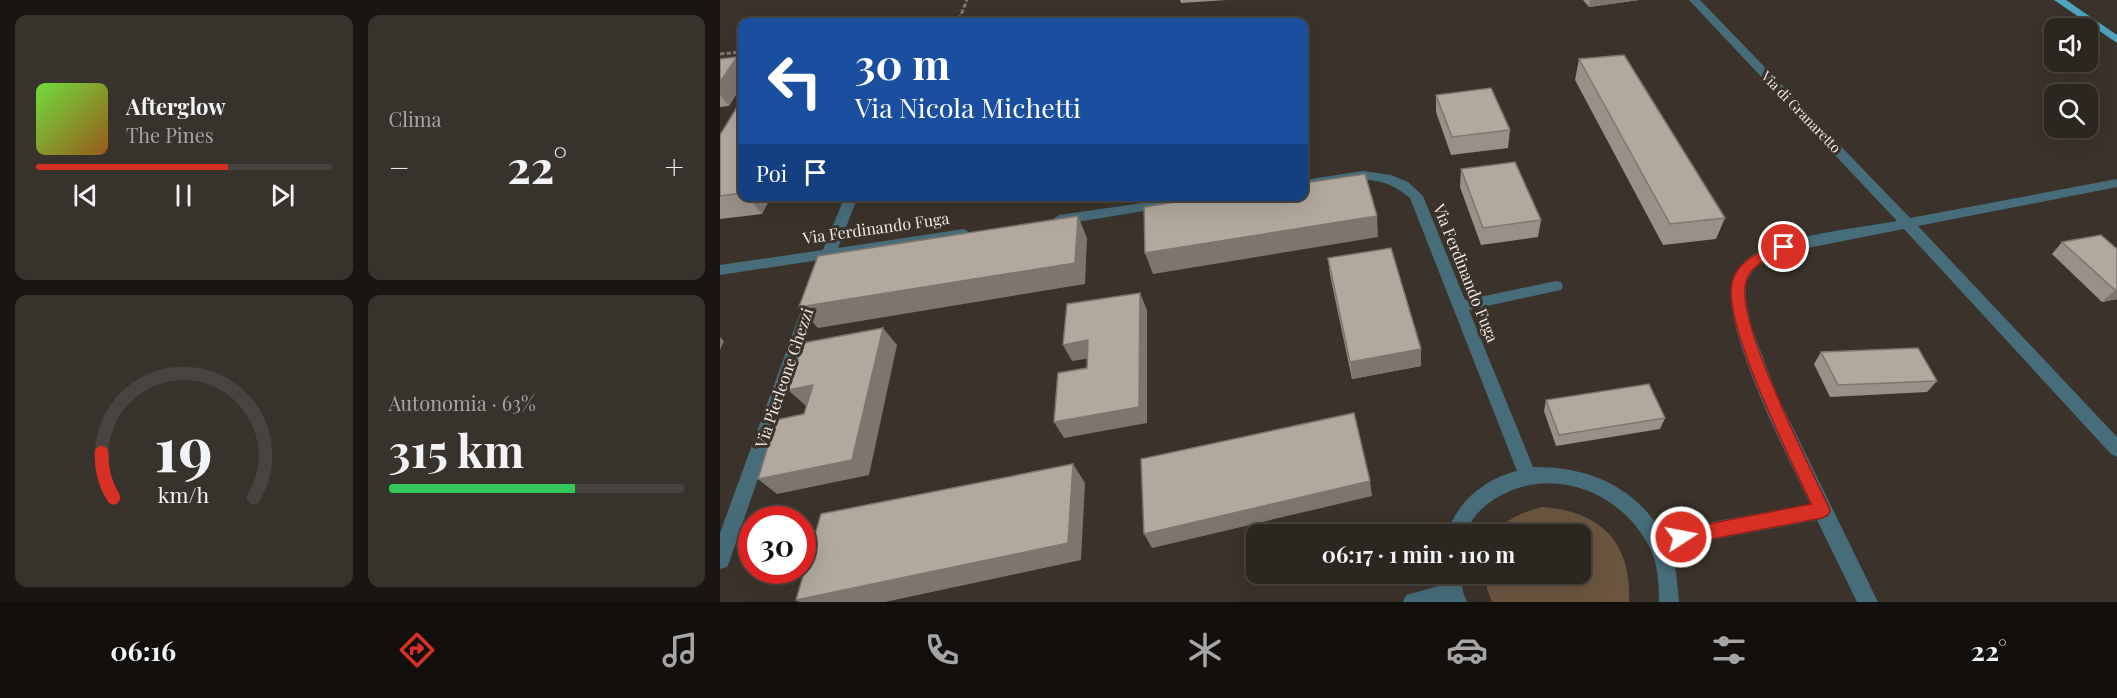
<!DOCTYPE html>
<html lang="it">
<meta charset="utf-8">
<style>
:root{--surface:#2c2620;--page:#38322d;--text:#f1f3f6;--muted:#a6a5a5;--line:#48433e;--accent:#d93025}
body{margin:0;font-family:"Playfair Display",serif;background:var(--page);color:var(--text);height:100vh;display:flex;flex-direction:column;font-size:22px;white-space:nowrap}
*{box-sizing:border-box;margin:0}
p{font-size:20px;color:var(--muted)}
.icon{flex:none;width:33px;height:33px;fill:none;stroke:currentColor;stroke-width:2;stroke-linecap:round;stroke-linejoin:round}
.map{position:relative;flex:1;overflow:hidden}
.panel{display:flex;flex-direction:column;gap:15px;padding:15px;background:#181512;width:720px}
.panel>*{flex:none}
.banner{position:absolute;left:18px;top:18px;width:570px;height:183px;border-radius:12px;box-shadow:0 6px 24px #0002,0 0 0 2px var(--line);background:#1a4fa0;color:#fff;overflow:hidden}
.fabs{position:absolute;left:1324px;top:18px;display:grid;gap:12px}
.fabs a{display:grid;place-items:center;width:54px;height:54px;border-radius:12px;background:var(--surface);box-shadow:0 6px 24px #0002,0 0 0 2px var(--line);font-size:30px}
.speed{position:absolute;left:18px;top:506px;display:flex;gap:12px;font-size:30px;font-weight:700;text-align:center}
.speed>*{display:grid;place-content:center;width:78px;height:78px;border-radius:50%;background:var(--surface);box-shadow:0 6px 24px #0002,0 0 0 2px var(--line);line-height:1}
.speed .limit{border:9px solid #d22;background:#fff;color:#111}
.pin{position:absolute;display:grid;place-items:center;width:51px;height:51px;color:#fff;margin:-26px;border:3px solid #fff;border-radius:50%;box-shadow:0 2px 6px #0007}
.me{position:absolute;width:66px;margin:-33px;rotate:79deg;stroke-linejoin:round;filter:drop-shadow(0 0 4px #0008)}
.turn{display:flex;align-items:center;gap:21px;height:126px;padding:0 18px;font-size:27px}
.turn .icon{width:78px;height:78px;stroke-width:2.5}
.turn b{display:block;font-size:42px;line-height:51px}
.then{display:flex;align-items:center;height:57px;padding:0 18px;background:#0003;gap:12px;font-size:22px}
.big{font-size:45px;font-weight:700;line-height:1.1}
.panel .tile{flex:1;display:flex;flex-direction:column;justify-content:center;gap:9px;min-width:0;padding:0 21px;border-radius:12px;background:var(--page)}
.panel .dial{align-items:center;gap:0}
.dial svg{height:156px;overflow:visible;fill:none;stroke:var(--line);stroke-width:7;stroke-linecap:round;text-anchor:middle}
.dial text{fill:var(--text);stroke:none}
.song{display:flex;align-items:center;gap:18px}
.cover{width:72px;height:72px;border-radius:9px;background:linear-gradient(135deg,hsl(100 70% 55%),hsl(30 70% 35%))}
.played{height:6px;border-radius:3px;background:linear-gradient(90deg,var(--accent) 65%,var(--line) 65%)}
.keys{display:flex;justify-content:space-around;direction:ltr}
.heat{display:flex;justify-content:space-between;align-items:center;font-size:33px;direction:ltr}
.charge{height:9px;border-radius:4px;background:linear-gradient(90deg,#34c759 63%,var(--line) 0)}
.panel .tiles{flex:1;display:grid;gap:15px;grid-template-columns:repeat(2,1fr)}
.trip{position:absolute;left:526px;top:524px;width:345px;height:60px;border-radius:12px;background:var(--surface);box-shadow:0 6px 24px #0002,0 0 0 2px var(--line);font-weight:700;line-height:60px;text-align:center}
.menu{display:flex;height:96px;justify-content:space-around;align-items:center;background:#120f0d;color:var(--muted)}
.menu .icon{width:42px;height:42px}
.menu .on{color:var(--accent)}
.menu b{font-size:27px;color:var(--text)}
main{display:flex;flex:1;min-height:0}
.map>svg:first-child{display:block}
.green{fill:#6b553f}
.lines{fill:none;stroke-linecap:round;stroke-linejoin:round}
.path{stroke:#7e7770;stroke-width:3;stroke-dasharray:4.5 2;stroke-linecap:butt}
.street{fill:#476d7b;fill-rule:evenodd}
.primary{fill:#4fa4c0;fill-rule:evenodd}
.wall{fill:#999088}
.shaded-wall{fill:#7d766f}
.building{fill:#b2a89e;stroke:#7d766f;stroke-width:1.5}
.route{fill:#d93025;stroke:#8d1f18;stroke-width:1.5}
.labels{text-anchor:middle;stroke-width:6;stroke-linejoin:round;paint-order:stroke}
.far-street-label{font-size:14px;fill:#f0eae5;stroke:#3b332b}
.street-label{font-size:16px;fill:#f0eae5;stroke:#3b332b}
</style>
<main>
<section class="panel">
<div class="tiles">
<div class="tile">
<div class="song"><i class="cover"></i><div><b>Afterglow</b><p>The Pines</p></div></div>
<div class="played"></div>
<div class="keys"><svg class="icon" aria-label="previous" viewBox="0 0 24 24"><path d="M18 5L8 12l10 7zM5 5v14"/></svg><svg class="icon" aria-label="pause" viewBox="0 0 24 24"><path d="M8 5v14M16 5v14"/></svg><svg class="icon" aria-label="next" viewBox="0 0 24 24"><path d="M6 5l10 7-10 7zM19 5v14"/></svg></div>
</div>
<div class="tile"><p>Clima</p>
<div class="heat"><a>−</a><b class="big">22°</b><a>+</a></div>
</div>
<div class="tile dial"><svg viewBox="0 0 100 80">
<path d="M14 69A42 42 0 1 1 86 69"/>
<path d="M14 69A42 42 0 0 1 8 46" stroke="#d93025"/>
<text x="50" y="56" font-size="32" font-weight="700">19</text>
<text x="50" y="72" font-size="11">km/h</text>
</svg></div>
<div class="tile"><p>Autonomia · 63%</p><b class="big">315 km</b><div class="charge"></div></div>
</div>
</section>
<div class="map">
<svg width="1397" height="602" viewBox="0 0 1397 602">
<rect width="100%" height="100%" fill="#3b332b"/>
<path class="green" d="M822,507C881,511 912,543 909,602H772L767,589L765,573H861V534H776C787,517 804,512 822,507Z"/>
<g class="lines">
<g class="path">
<path d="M232,22L240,17L247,0"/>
<path d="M0,54L22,52"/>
</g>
<g class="street">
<path d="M969,0H980L1190,218L1397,179V187L1198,226L1397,437V457L1391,454L1184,229L1062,253L1036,267L1026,282V301L1032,328L1057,395L1158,602H1137L1097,520L949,548L956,572L959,602H939C939,584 938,564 930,548C902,492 833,465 778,497C765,504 750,519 745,534H727C737,502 764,479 797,471L690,198C655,168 624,183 584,188V180L643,171L671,175L688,182L703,196L745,300L836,281L841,282L843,286L841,290L836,291L749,310L813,467C865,466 913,485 941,531L1090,504C1069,459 1000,326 1012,281C1015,271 1023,262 1031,256C1059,236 1140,228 1177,221Z"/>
<path d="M125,196H138L118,248L244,229L251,234L244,239L114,258L111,264L106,265L99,260L0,275V265L103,250Z"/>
<path d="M443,200L450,204L448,207L339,225L332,220L339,215Z"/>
<path d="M93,291L98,293L100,297L10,560L7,567L0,569V533L86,297L88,293Z"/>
<path d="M721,573H741L743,592L747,602H683L686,595L722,585Z"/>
</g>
<path class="primary" d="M1334,0H1346L1397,35V43Z"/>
</g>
<g class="wall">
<path d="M460,0H507L461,3Z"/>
<path d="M863,0H919L869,7Z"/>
<path d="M17,57L22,65V85L9,106L0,107V59Z"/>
<path d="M859,59L1005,218L996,239L943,245L855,80Z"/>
<path d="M716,95L790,130L788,148L731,155L716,112Z"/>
<path d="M22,99V196H51L42,214L0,219V135Z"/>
<path d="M741,169L821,220L818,237L761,245L740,187Z"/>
<path d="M1381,235L1397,299L1382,302L1332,254L1342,242Z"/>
<path d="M608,258L701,349V366L632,379L610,275Z"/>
<path d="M1101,352L1217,381L1207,392L1110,397L1094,364Z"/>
<path d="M826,400L945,418L940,429L836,446L824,411Z"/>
</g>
<g class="shaded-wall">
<path d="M870,0H919L869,7Z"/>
<path d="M17,57L22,65V85L9,106L0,95V82Z"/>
<path d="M27,196H51L42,214Z"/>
<path d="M358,216L367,238L365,284L98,328L79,307Z"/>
<path d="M657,216L658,237L433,274L425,253Z"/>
<path d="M1397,289V299L1382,302L1395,290Z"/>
<path d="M420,293L427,310V423L344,438L334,422Z"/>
<path d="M163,328L177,345L149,475L57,494L38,479Z"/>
<path d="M0,337L4,341L0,350Z"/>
<path d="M368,340L377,357L352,361L343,345Z"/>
<path d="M701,349V366L632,379L630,362Z"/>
<path d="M93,385L110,401L86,406L68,390Z"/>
<path d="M353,464L365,483L361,560L165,602H79L76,600Z"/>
<path d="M650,481L652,496L432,548L424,534Z"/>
</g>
<g class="building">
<path d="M904,55L1005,218L950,224L859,59Z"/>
<path d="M17,57L0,82V59Z"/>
<path d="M771,88L790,130L732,137L716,95Z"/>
<path d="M22,99V193L0,196V135Z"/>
<path d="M795,162L821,220L763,228L741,169Z"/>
<path d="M645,174L657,216L425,253L424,207L493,196H584V183Z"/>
<path d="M358,216L355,263L79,307L98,256Z"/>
<path d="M1381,235L1397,249V289L1395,290L1342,242Z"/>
<path d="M671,248L701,349L630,362L608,258Z"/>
<path d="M420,293L419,407L334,422L338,373L367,368L368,340L343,345L347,304Z"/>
<path d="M163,328L132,460L38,479L56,420L84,414L93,385L68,390L83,343Z"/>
<path d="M1198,348L1217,381L1118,385L1101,352Z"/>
<path d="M929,384L945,418L839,435L826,400Z"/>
<path d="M634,413L650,481L424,534L421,459Z"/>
<path d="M353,464L348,543L76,600L101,514Z"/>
</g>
<path class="route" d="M1064,243L1069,244L1071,247L1069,250C1053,256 1031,264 1026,282C1014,321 1091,467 1110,510L1108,515L1102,518L961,545L955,543L952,537L955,531L961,529L1091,504C1071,460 1002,324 1012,282C1018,259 1044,249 1064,243Z"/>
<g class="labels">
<g class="far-street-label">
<text transform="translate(1081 112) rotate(46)" y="5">Via di Granaretto</text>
</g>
<g class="street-label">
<text transform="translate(156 228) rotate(-8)" y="6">Via Ferdinando Fuga</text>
<text transform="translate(746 273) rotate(68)" y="6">Via Ferdinando Fuga</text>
<text transform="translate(64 378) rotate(-71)" y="6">Via Pierleone Ghezzi</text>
</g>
</g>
</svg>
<div class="fabs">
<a><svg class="icon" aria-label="sound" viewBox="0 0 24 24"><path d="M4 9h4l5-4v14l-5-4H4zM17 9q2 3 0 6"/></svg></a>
<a><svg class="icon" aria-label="search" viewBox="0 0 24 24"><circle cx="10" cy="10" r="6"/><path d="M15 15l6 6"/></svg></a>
</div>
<div class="speed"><div class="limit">30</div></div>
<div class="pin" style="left:1064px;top:247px;background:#d93025"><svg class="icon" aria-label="arrive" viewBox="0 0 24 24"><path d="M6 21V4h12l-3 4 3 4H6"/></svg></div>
<svg class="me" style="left:961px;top:537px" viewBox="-20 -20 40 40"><circle r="17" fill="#d93025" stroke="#fff" stroke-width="3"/><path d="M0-11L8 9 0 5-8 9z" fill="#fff"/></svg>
<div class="trip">06:17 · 1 min · 110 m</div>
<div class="banner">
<div class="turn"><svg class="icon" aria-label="left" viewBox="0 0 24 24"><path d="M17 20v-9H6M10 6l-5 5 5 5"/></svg><div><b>30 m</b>Via Nicola Michetti</div></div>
<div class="then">Poi<svg class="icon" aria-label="arrive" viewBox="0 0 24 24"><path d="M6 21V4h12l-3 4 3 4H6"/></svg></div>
</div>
</div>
</main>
<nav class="menu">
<b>06:16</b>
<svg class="icon on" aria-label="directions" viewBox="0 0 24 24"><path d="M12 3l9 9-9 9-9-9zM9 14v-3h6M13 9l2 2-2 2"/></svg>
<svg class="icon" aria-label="music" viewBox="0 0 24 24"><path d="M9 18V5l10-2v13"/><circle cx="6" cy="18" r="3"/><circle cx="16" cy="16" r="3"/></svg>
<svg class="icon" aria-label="phone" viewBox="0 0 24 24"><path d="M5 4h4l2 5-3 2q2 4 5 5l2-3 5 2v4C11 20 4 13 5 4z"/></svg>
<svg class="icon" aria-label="climate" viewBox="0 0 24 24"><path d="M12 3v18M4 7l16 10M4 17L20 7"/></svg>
<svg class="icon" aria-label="car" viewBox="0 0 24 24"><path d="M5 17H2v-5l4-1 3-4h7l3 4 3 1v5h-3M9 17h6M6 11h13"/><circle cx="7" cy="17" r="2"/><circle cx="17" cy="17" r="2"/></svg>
<svg class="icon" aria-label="filters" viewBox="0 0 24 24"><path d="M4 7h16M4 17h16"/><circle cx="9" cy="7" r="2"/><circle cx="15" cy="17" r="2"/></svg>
<b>22°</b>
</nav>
